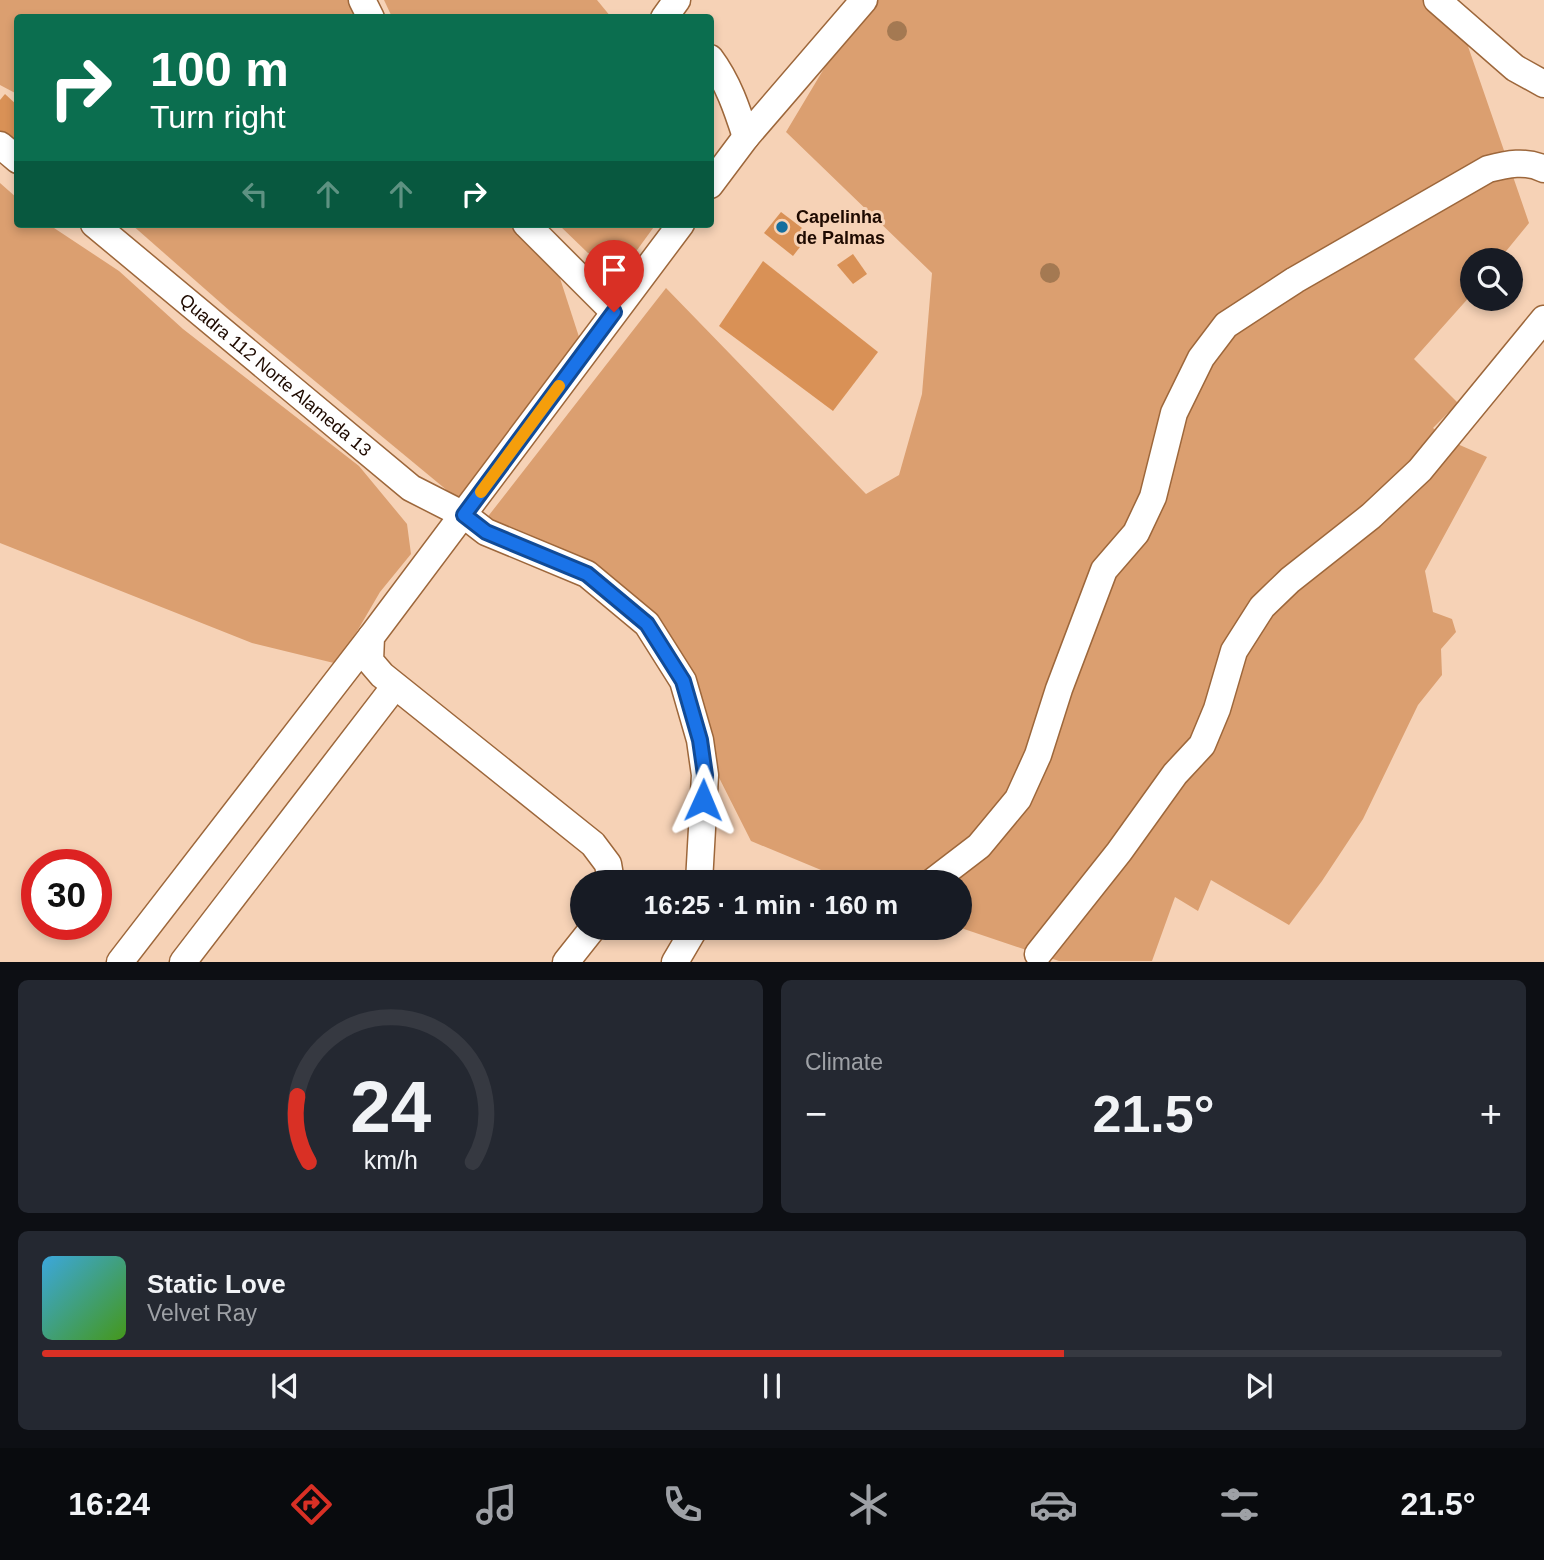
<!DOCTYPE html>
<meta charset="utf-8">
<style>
:root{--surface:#171b24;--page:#242831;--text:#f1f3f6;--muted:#9ea1a6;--line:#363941;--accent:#d93025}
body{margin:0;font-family:Helvetica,sans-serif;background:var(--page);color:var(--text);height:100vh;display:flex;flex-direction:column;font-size:26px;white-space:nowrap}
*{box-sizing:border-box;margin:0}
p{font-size:23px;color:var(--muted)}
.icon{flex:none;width:38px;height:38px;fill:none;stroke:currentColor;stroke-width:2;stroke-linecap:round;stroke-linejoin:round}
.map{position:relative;height:962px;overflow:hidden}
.drawer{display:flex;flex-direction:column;gap:18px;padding:18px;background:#0d0f14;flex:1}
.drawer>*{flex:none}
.hud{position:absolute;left:14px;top:14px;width:700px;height:214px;border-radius:7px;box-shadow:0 4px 10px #0003;background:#0b6e4f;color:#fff;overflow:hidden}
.buttons{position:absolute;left:1460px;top:248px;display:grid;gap:14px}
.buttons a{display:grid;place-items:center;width:63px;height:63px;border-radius:50%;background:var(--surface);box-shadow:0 4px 10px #0003;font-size:35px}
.speed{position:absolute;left:21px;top:849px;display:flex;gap:14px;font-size:35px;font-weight:700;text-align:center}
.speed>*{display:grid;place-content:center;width:91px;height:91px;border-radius:50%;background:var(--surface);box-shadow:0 4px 10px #0003;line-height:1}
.speed .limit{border:10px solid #d22;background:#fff;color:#111}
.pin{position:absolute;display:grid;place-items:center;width:60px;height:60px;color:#fff;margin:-72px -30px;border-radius:50% 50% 50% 0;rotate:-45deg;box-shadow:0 0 7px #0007}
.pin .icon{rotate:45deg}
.me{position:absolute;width:77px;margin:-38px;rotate:1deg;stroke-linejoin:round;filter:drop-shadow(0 0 5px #0008)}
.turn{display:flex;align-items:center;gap:24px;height:147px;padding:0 21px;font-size:32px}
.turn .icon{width:91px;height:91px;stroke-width:2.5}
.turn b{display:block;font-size:49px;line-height:60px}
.lanes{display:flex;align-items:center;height:66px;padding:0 21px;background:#0003;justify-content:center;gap:35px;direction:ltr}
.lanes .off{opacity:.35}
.big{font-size:52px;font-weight:700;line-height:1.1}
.drawer .card{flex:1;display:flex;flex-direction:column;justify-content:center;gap:10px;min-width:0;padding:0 24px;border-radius:10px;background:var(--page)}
.drawer .dial{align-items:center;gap:0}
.dial svg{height:182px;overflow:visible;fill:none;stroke:var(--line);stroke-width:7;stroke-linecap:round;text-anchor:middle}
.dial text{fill:var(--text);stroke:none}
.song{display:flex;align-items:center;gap:21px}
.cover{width:84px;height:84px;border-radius:10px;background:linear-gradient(135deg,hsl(200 70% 55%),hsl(100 70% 35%))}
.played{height:7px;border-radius:4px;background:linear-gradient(90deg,var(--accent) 70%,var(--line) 70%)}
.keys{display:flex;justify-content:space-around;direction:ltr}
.heat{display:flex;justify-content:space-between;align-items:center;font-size:38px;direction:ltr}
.drawer .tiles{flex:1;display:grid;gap:18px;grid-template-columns:1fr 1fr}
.card:last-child{grid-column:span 2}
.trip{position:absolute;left:570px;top:870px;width:402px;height:70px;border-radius:35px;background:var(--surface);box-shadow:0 4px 10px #0003;font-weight:700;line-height:70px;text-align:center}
.dock{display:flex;height:112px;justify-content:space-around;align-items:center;background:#090b0e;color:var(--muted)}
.dock .icon{width:49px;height:49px}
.dock .on{color:var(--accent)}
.dock b{font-size:32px;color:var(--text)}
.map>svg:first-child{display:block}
.green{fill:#db9f70}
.building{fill:#d99156}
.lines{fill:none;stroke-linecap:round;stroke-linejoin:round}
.minor-casing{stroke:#9d673b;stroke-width:29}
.minor{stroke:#fff;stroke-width:26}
.tree{fill:#a47952}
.route-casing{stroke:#114b97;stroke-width:18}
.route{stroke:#1a73e8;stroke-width:12}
.slow{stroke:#f59e0b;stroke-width:12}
.poi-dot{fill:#146e9e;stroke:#f6d2b6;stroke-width:2.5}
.labels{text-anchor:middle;stroke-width:6;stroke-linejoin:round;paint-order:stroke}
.poi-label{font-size:18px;font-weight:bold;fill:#1e0a00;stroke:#f6d2b6;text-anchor:start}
.street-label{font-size:18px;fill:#1e0a00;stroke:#f6d2b6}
</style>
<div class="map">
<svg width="1544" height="962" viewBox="0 0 1544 962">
<rect width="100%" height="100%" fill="#f6d2b6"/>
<g class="green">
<path d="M0,0H348L355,17L18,18L17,94L0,85Z"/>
<path d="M384,0H597L611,17H392Z"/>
<path d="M865,0H1452L1529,223L1498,261H1472V294L1414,359L1458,403L1433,428L1446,439L1487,457L1425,571L1433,612L1452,619L1456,632L1441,649L1442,675L1418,705L1363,819L1322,881L1289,925L1211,880L1198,911L1175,897L1152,961H1059L961,928V882H850L751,841L700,740L647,624L486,519L666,288L866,494L899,475L922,394L932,273L786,132Z"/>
<path d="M0,183L17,198L18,224H48L119,271L183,329L359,466L407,524L411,554L380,592L338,664L252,643L0,543Z"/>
<path d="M131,224H510L557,269L580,340L466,506L230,311Z"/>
<path d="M558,224H656L624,268L588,253Z"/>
</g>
<g class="building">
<path d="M5,94L18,106V140L0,159V100Z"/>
<path d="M781,212L810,234L793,256L764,233Z"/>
<path d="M853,254L867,274L853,284L837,265Z"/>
<path d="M763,261L878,352L833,411L719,326Z"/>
</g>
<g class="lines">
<defs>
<g id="minor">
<path d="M362,0L371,18"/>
<path d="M1437,0L1515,68L1544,84"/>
<path d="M664,18L677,0"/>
<path d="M710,58C728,82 737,109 746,137"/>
<path d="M0,145L18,160"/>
<path d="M710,185L746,137L864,0"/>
<path id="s1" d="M94,224L411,488L464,515L486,532L587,574L647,624L683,681L700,740L705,775L699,882"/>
<path d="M526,224L614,312"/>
<path d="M611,882L608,864L593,844L382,675L370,661L371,637L681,224"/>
<path d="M932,882L979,846L1018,799L1038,755L1059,689L1104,570L1136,533L1153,497L1174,413L1201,358L1226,325L1295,280L1488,169C1507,164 1526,160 1544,169"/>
<path d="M1038,954L1119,852L1175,774L1202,745L1217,709L1234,651L1262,607L1290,580L1371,516L1420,470L1544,319"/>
<path d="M120,962L371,637"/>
<path d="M183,962L395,686"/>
<path d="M566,962L593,928"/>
<path d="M675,962L695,928"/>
</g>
</defs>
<use href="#minor" class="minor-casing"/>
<use href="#minor" class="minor"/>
</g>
<g class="tree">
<circle cx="897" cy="31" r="10"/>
<circle cx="1050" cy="273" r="10"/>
</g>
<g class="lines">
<defs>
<path id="route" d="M614,312L464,515L486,532L587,574L647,624L683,681L700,740L705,775L703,800"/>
</defs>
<use href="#route" class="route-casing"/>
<use href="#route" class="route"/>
<path class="slow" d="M481,492L559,386"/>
</g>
<circle class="poi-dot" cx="782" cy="227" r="7"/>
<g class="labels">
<g class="poi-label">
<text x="796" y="223">Capelinha<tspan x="796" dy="21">de Palmas</tspan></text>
</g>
<g class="street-label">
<text dy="6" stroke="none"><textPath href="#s1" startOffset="236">Quadra 112 Norte Alameda 13</textPath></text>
</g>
</g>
</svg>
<div class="buttons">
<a><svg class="icon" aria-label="search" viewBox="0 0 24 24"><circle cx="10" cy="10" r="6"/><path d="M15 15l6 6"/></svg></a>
</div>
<div class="speed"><div class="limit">30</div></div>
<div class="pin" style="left:614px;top:312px;background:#d93025"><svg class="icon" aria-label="arrive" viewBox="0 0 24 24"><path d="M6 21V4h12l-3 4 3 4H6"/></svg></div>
<svg class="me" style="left:703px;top:800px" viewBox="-20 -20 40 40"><path d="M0-17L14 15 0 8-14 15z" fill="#1a73e8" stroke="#fff" stroke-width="4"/></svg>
<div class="trip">16:25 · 1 min · 160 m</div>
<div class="hud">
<div class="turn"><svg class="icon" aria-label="right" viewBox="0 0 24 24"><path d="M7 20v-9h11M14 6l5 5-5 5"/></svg><div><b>100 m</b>Turn right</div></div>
<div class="lanes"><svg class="icon off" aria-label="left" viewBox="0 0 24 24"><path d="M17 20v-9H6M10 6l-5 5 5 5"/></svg><svg class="icon off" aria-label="ahead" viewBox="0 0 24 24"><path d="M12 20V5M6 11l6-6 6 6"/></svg><svg class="icon off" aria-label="ahead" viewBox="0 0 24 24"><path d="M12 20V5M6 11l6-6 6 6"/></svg><svg class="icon" aria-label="right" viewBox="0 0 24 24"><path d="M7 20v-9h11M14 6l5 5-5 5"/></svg></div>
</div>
</div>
<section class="drawer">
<div class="tiles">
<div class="card dial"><svg viewBox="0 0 100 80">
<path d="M14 69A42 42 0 1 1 86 69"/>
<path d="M14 69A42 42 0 0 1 9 40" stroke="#d93025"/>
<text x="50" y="56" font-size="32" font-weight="700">24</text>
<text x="50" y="72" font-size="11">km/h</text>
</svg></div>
<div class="card"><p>Climate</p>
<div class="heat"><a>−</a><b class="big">21.5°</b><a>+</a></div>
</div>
<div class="card">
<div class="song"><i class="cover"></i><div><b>Static Love</b><p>Velvet Ray</p></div></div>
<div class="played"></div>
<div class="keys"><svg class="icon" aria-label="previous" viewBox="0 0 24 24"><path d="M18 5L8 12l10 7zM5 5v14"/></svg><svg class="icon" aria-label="pause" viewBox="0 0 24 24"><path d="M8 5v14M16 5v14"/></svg><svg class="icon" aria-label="next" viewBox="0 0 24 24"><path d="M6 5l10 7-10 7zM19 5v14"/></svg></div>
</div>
</div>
</section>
<nav class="dock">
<b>16:24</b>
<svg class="icon on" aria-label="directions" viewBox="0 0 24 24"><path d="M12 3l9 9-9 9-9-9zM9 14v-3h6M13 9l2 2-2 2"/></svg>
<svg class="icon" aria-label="music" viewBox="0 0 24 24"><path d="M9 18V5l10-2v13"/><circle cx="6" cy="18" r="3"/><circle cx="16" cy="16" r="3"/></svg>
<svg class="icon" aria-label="phone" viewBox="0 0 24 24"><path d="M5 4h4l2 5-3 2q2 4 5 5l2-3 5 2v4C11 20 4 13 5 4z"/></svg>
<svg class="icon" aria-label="climate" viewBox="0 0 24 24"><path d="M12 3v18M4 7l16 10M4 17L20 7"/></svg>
<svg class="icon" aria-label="car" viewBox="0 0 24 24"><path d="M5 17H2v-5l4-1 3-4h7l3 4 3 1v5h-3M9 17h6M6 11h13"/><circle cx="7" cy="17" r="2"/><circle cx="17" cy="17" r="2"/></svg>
<svg class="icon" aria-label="filters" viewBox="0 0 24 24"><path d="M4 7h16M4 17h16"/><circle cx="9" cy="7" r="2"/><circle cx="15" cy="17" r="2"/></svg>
<b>21.5°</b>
</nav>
